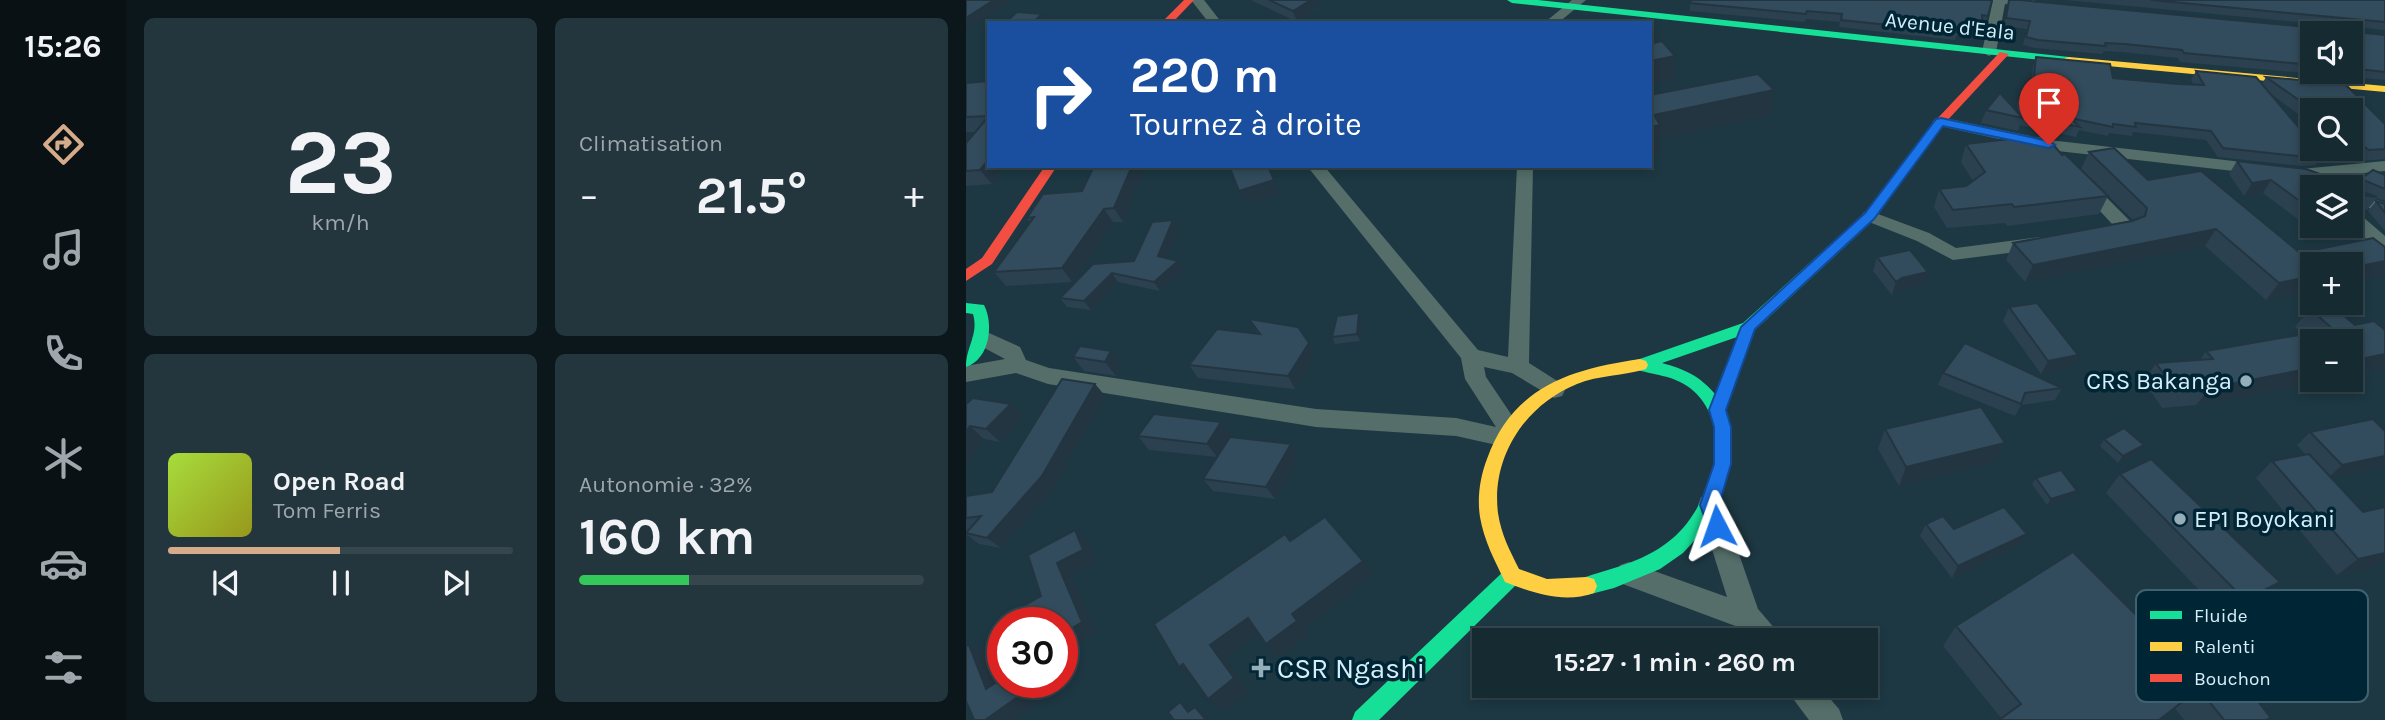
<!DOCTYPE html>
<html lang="fr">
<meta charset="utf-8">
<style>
:root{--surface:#162a32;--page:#23363e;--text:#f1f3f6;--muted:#9ea7ac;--line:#35464d;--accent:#d6ab8b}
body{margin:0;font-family:Karla,sans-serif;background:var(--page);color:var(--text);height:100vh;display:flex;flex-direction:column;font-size:26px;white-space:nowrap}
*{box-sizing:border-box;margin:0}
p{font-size:23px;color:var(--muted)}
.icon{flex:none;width:38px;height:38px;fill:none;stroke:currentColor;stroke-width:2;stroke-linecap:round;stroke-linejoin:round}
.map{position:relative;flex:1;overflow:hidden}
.sheet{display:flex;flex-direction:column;gap:18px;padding:18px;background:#0c171c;width:840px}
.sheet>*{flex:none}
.hud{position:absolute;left:21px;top:21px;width:665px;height:147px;border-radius:0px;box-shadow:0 4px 10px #0003,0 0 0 2px var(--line);background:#1a4fa0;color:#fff;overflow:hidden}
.controls{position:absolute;left:1334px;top:21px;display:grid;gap:14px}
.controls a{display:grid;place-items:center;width:63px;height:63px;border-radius:0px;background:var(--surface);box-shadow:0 4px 10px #0003,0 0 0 2px var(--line);font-size:35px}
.speed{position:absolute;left:21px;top:607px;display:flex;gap:14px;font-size:35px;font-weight:700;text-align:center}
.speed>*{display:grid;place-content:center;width:91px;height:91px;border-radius:50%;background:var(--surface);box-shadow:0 4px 10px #0003,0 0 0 2px var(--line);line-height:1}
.speed .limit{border:10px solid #d22;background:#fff;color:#111}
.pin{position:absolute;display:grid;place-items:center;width:60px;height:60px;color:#fff;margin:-72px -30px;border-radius:50% 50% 50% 0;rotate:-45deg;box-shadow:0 0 7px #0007}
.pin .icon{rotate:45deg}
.me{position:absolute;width:77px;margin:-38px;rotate:356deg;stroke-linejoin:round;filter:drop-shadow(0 0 5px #0008)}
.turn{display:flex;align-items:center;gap:24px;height:147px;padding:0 28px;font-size:32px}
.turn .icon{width:91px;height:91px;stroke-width:2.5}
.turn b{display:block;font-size:49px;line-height:60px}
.big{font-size:52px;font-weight:700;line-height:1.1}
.sheet .tile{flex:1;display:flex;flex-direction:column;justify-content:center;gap:10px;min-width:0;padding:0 24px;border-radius:10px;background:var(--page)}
.sheet .dial{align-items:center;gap:0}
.dial b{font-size:91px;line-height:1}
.song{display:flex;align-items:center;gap:21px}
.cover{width:84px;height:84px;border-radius:10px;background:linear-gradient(135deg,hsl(80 70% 55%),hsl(60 70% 35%))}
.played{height:7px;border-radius:4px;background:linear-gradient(90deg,var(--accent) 50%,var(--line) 50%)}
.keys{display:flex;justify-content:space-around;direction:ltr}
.heat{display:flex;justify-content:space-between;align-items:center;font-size:38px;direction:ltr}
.charge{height:10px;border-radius:5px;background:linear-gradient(90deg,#34c759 32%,var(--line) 0)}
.sheet .tiles{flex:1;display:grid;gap:18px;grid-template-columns:repeat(2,1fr)}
.trip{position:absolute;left:506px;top:628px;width:406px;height:70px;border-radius:0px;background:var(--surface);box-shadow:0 4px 10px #0003,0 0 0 2px var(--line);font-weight:700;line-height:70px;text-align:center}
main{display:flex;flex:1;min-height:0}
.dock{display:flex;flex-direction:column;width:126px;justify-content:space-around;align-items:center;background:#091114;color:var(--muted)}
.dock .icon{width:49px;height:49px}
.dock .selected{color:var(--accent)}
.dock b{font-size:32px;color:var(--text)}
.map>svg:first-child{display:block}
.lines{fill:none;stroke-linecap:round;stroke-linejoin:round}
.street{fill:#556e69;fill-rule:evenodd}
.fast{fill:#16e098;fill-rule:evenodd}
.slow{fill:#ffcf43;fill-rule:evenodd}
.jam{fill:#f24e42;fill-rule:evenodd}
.wall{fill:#2b4150;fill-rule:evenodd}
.shaded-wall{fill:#233541}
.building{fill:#324c5d;stroke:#233541;stroke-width:2}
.route{fill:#1a73e8;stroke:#114b97;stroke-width:2}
.poi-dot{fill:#95aeba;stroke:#002534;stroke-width:2.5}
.labels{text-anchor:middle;stroke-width:7;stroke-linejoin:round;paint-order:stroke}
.far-street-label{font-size:21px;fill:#d5eefa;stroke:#002534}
.poi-label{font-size:24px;fill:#d5eefa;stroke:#002534;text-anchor:end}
.near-poi-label{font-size:28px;fill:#d5eefa;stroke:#002534;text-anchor:start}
.key{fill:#002534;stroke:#40616f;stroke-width:2}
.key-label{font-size:19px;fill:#d5eefa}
</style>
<main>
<nav class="dock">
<b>15:26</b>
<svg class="icon selected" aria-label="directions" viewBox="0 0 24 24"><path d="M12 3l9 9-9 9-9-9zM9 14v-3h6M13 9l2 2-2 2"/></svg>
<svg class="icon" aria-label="music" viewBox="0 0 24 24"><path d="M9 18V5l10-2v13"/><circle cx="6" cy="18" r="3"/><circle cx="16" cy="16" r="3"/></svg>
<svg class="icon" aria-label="phone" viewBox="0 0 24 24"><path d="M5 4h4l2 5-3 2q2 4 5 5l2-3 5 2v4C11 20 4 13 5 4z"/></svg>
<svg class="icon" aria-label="climate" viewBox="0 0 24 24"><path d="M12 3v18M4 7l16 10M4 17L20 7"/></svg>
<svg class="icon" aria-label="car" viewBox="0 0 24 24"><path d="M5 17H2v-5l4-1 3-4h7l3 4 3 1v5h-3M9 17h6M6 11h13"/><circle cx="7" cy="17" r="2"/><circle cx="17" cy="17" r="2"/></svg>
<svg class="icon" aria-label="filters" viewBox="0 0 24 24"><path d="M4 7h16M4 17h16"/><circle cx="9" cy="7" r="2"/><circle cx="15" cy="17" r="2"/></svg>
</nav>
<section class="sheet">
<div class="tiles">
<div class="tile dial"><b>23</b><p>km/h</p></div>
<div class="tile"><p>Climatisation</p>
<div class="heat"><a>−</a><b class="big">21.5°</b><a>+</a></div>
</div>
<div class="tile">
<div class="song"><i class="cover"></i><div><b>Open Road</b><p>Tom Ferris</p></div></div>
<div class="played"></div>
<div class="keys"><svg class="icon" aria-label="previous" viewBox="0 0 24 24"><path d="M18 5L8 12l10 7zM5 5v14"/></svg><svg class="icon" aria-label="pause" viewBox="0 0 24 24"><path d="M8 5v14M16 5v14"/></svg><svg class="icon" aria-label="next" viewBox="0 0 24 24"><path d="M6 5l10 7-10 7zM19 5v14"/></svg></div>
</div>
<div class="tile"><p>Autonomie · 32%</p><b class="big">160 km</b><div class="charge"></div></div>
</div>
</section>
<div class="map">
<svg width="1419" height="720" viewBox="0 0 1419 720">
<rect width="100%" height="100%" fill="#1d3843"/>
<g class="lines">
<g class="street">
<path d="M225,0H238L256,23H243Z"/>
<path d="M606,0H620L592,23H578Z"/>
<path d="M1027,0H1067L1076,4L1070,8L1039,4L1030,52L1023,56L1016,52Z"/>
<path d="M974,117L1083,140L1294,164L1302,169L1294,174L1083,150L969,125L966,122L969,119Z"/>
<path d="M1419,161V171L1335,179L1327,174L1335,169Z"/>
<path d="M341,166H358L512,350L542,357L551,166H567L563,363L596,384L599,390L596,396L588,398L546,373L518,367L520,377L553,426L550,432L545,434L543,444L535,446L490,436L350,427L82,384L50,373L0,382V366L39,359L9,343L6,338L9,333L16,331L23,333L54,347L60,360L83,368L350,409L490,418L530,427L499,379L495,358Z"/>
<path d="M1119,181L1125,182L1170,227L1167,231L1140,237L1134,235L1131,231L1134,227L1146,224L1111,186Z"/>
<path d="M1384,190L1419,203V214L1384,201Z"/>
<path d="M1384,210L1390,211L1419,236V252L1413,250L1384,225Z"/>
<path d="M904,211L963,233L990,248L1074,237L1083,243L1074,249L987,260L951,241L898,220L895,216L898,212Z"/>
<path d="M744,494L753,497L756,505L792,609L810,630L814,640H783L772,627L654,583L650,574L654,565L663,562L761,597L732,505L735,497Z"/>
<path d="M821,686H853L873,709L877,720H843L825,696Z"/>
</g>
<g class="fast">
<path d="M541,0H572L1103,57L1108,60L1103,63L546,3Z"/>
<path d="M928,179L934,183L909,219L789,330L758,412L766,443L765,464L753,504L740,528L717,553L694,569L648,588L621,595L614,593L611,586L614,579C645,568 675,563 702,542C744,511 772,425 724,388C707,375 687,375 668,369L666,365L668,361L777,323L899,213L924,180ZM771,337L749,394C734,376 718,369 696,363Z"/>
<path d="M0,303L18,305C28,324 24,359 0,367C0,346 13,335 7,314L0,313Z"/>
<path d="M546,567L553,570L556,576L553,582L413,720H386L389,712L539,570Z"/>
</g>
<g class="slow">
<path d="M1103,57L1419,86V92L1099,62V58Z"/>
<path d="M674,359L680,361L682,365L680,369C657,376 633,375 611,384C559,405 525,457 532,513C535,534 544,551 553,569L581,579L621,577L628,579L631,586L628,593C598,604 567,593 539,582C529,561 518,541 514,517C511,498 514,477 521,459C546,387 605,369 674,359Z"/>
</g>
<g class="jam">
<path d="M218,0H228L206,23H195Z"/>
<path d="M1034,52L1043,54L978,124L932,186H924V180L970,120Z"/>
<path d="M79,166H91L26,264L0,281V269L16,258Z"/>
</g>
</g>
<g class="wall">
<path d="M285,0H351L353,7L331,22Z"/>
<path d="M1026,0L1019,24L1016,23L1017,30L1014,38L990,36L989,40L873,27L874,22L840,19L839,22L724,11V3Z"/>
<path d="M1043,0L1419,35V80L1214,62L1212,58L1156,52L1138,51L1136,54L1069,48L1057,45L1061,29L1038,26ZM1346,33H1384V72H1346Z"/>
<path d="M1100,0H1419V30Z"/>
<path d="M1070,57L1147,78L1212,84L1228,85L1225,80L1230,71L1296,84L1300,77L1419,124V159L1395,161L1379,149H1384V110H1346V124L1305,94L1357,156L1350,165L1336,166L1252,157L1240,140L1167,132L1166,136L1143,133L1142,136L1113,130L1110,137L1054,125L1052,131L1015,123L1020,110L1052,113L1051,103L1055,94L1064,95L1067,66Z"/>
<path d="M23,81V166H39L26,184L0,186V143L10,132H0V83Z"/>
<path d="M1000,144L1096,155L1142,196L1133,214L1041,226L1039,223L981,228L968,207L973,189L1000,186L1007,181L995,162Z"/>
<path d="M1123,152L1334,253L1419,247V275L1384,282V264H1346V290L1300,300L1239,246L1059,282L1040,260L1047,243L1167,220L1115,169Z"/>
<path d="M1271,161L1362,177L1387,184H1392L1395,179L1419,175V201L1411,198L1401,210L1386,208L1346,187V218L1333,220L1297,193L1278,196L1263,174Z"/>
<path d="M128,166H179L157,222H147L106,282L40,286L28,272L64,223L61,218L116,191Z"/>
<path d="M1410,201L1419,204V231L1402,211Z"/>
<path d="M207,220L213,229L200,258L218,270L194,291L152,282L125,310L101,307L94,298L168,261Z"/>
<path d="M911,257L958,285L932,291L926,295L907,271Z"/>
<path d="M1349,303L1389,325L1419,330V369L1384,376L1346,380H1363L1230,405L1196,408L1178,381L1190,363L1234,360L1240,351L1337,334L1329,327Z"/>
<path d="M1043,307L1112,355L1104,369L1075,374L1037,321Z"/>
<path d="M393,313L396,320L394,341L369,344L366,337Z"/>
<path d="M283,319L343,343L349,355L329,389L232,378L223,365L292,334Z"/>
<path d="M145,351L156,365L150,376L118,371L107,357Z"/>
<path d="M977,373L1096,388L1089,400L1055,405L1049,416L972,385Z"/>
<path d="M129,384L139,396L88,487L35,548L13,544L0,534L2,530L0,531V496L26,492Z"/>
<path d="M0,404H45L58,417L34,442L18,439L0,466Z"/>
<path d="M919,429L1029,462L933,486L912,449Z"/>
<path d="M1419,431V466L1365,477L1397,512L1419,507V559L1410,566L1371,575L1290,478L1306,461L1340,455L1331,445L1344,432Z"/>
<path d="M265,435L251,457L183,450L172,436Z"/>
<path d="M1138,439L1173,451L1152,463L1134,446Z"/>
<path d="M325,444L333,457L309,499L247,491L237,479Z"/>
<path d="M1154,474L1293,599L1259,617L1140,493Z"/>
<path d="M1070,478L1111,491L1107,497L1081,505L1066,484Z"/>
<path d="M960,524L988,529L1061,534L1053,546L986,578L954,536Z"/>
<path d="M1177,622L1267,696L1301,720H1218L1209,708L1035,718L977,646L990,626Z"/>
</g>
<g class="shaded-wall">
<path d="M28,0H46L0,31V18Z"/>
<path d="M345,0H351L353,7L331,22L327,11Z"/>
<path d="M76,14L79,21L77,23H66Z"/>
<path d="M709,56V80L684,85V61Z"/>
<path d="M808,90L805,115L694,139L695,149L684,152V127L688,115Z"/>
<path d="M23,159V166H39L26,184L14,170Z"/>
<path d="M166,166H179L157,222L148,208Z"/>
<path d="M302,166L314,194L280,204L273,191Z"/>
<path d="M1305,180L1297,193L1278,196L1286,183Z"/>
<path d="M1391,200L1384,209V201Z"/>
<path d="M1342,207H1346V218L1333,220Z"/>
<path d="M138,209L147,222L106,282L96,268Z"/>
<path d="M207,220L213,229L197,265L192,256Z"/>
<path d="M1250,229L1239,246L1059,282L1067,265Z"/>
<path d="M212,261L218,270L194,291L188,282Z"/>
<path d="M1419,261V275L1384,282V268Z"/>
<path d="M962,272L958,285L932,291L926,295L930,282L936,278Z"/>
<path d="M146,273L152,282L125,310L118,301Z"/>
<path d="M1346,276V290L1300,300L1313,283Z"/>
<path d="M393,313L396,320L394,341L391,334Z"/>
<path d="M343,343L349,355L329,389L322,376Z"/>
<path d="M145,351L156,365L150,376L139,362Z"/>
<path d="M1419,354V369L1384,376V361Z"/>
<path d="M1112,355L1104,369L1075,374L1082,361Z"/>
<path d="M1346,368V380H1363L1230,405L1244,388Z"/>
<path d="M129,384L139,396L88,487L35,548L21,538Z"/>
<path d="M45,404L58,417L34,442L20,429Z"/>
<path d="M255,422L265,435L251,457L241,444Z"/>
<path d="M4,426L18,439L0,466V431Z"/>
<path d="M1039,443L1029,462L933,486L940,467Z"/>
<path d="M325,444L333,457L309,499L300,487Z"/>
<path d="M1178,445L1173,451L1152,463L1157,456Z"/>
<path d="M1419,456V466L1362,478L1376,465Z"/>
<path d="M1111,491L1107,497L1081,505L1085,499Z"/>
<path d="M109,530L123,542L130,562L106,575L130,633L96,654V634L91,563Z"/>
<path d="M1061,534L1053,546L986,578L992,566Z"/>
<path d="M1419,553V559L1410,566L1371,575L1392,559Z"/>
<path d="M397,561L407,576L338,628L343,635L313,657L300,644L326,614Z"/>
<path d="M1314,582L1293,599L1259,617L1279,600Z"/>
<path d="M282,618L295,632L259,658L283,691L257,712L242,699L244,645Z"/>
<path d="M3,645L20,654L37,698L20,689Z"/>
<path d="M217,664L230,680L213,667Z"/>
<path d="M73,682H90L94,688L49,720H19Z"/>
<path d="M229,707L240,715L244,720H240Z"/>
</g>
<g class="building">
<path d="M0,0H28L0,18Z"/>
<path d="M303,0H345L327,11Z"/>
<path d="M725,0H1026L1022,16L1016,15L1017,30L989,27L991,32L875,20L876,14L841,11L840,14L724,3Z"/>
<path d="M1043,0H1054L1351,28H1387L1389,32L1419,35V72L1384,68V33H1346V65L1218,53L1216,50L1159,44L1139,43L1140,46L1072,40L1060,37L1064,21L1040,18Z"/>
<path d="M1185,0H1419V22Z"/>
<path d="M51,12L76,14L66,23H39Z"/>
<path d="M163,19L160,23H133L135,20Z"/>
<path d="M696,41L709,56L684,61V44Z"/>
<path d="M1070,57L1144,64L1147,78L1212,84L1238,85L1230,71L1290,77L1346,143V149H1351L1357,156L1342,157L1257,148L1245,131L1169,123L1170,127L1147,124V127L1104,118L1114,127L1056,115L1055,94L1066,95Z"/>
<path d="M792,74L808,90L688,115L694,125L684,127V95Z"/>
<path d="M1300,77L1379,84L1419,124V149L1403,150L1384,137V110H1347Z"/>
<path d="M23,81V116L0,117V83Z"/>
<path d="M1034,93L1057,118L1020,110Z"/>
<path d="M23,116V159L14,170L0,171V143Z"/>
<path d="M1079,135L1096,155L1099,154L1142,196L1048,207L1046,204L987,210L973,189L1000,186L1019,172L1000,144Z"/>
<path d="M1148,148L1182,180L1235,171L1334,253L1407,238L1419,247V261L1384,268V264H1346V276L1313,283L1250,229L1067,265L1047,243L1166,221L1179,216L1181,208L1123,152Z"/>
<path d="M1271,161L1340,169L1362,177H1381L1387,184L1391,181L1393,191L1411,197L1394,195L1391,200L1384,201V187H1346V207H1342L1305,180L1286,183Z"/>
<path d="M128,166H166L148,208L138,209L96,268L28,272L68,217L61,218L77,194L116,191Z"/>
<path d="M269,166H302L308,180L273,191L264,168Z"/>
<path d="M1407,170L1419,175V189L1395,179Z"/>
<path d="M1410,201L1419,204V213Z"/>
<path d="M207,220L192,256L212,261L188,282L146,273L118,301L94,298L127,264L168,261L186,222Z"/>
<path d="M944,250L962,272L936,278L930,282L911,257Z"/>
<path d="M1071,303L1112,355L1082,361L1043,307Z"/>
<path d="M1349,303H1363L1389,325L1408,321L1419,330V354L1384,361V341H1346V368L1244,388L1209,390L1190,363L1247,359L1240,351L1367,329L1344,309Z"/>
<path d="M393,313L391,334L366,337L371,316Z"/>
<path d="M283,319L332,327L343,343L322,376L223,365L251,329L294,334Z"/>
<path d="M999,343L1096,388L1059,393L1055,404L977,373Z"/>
<path d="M114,346L145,351L139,362L107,357Z"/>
<path d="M96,379L129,384L76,476L21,538L0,533L15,516L0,518V496L26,492Z"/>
<path d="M7,398L45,404L20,429L4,426L0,431V404Z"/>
<path d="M1015,407L1039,443L940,467L919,429Z"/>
<path d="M188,414L255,422L241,444L172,436Z"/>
<path d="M1407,419L1419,431V456L1376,465L1344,432Z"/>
<path d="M1158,428L1178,445L1157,456L1138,439Z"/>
<path d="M264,437L325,444L300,487L237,479Z"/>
<path d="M1343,454L1397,512L1419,507V553L1392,559L1306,461Z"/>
<path d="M1185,459L1314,582L1279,600L1154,474Z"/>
<path d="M1095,470L1111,491L1085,499L1070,478Z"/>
<path d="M1038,507L1061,534L992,566L960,524L977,516L988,529Z"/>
<path d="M359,517L397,561L326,614L331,621L300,644L282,618L244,645L268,678L242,699L217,664L213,667L188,624L319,534L324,541Z"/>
<path d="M109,530L117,550L91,563L116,622L96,634V623H60L54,608L75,596L62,555Z"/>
<path d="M1107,552L1177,622L1186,615L1267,696L1282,689L1305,718L1300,720H1258L1233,689L1193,720H1033L1055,704L990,626Z"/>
<path d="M3,645L20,689L37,678V682H73L19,720H8L0,701V646Z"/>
<path d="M214,702L222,712L229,707L240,720H208L202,712Z"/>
</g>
<path class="route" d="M975,118L1083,141L1089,145L1083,148L977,126L908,219L789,329L760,410L765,427V464L753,505L760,526L757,532L751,534L744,532L734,505L748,464V427L743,410L775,327L899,213L970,119Z"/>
<g class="poi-dot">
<circle cx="1280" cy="381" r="7"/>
<circle cx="1214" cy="519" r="7"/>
<path d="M291.5 657.5h7v7h7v7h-7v7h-7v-7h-7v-7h7z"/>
</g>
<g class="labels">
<g class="far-street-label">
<text transform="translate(984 26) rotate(6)" y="7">Avenue d'Eala</text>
</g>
<g class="poi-label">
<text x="1266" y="389">CRS Bakanga</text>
<text x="1228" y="527" text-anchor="start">EP1 Boyokani</text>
</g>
<g class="near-poi-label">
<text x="311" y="678">CSR Ngashi</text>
</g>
</g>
<rect x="1170" y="590" width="232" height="112" rx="10" class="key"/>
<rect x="1184" y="611" width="32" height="8" fill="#16e098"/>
<rect x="1184" y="642" width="32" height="9" fill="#ffcf43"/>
<rect x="1184" y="674" width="32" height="8" fill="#f24e42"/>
<g class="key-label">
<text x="1228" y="622">Fluide</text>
<text x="1228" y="653">Ralenti</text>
<text x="1228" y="685">Bouchon</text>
</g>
</svg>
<div class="controls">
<a><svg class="icon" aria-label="sound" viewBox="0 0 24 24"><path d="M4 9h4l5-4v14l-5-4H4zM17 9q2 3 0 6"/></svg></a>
<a><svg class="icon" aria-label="search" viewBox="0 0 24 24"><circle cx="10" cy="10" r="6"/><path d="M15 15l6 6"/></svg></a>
<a><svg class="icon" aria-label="layers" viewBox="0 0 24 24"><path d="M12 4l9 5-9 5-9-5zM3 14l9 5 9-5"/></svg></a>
<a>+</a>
<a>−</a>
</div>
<div class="speed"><div class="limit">30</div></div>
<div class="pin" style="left:1083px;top:145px;background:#d93025"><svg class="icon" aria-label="arrive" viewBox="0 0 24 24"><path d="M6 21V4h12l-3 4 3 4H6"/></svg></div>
<svg class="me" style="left:751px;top:526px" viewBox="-20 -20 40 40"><path d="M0-17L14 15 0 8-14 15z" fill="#1a73e8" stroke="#fff" stroke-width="4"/></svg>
<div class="trip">15:27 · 1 min · 260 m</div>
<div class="hud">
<div class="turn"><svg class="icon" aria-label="right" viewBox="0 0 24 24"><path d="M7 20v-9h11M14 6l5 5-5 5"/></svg><div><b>220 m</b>Tournez à droite</div></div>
</div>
</div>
</main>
